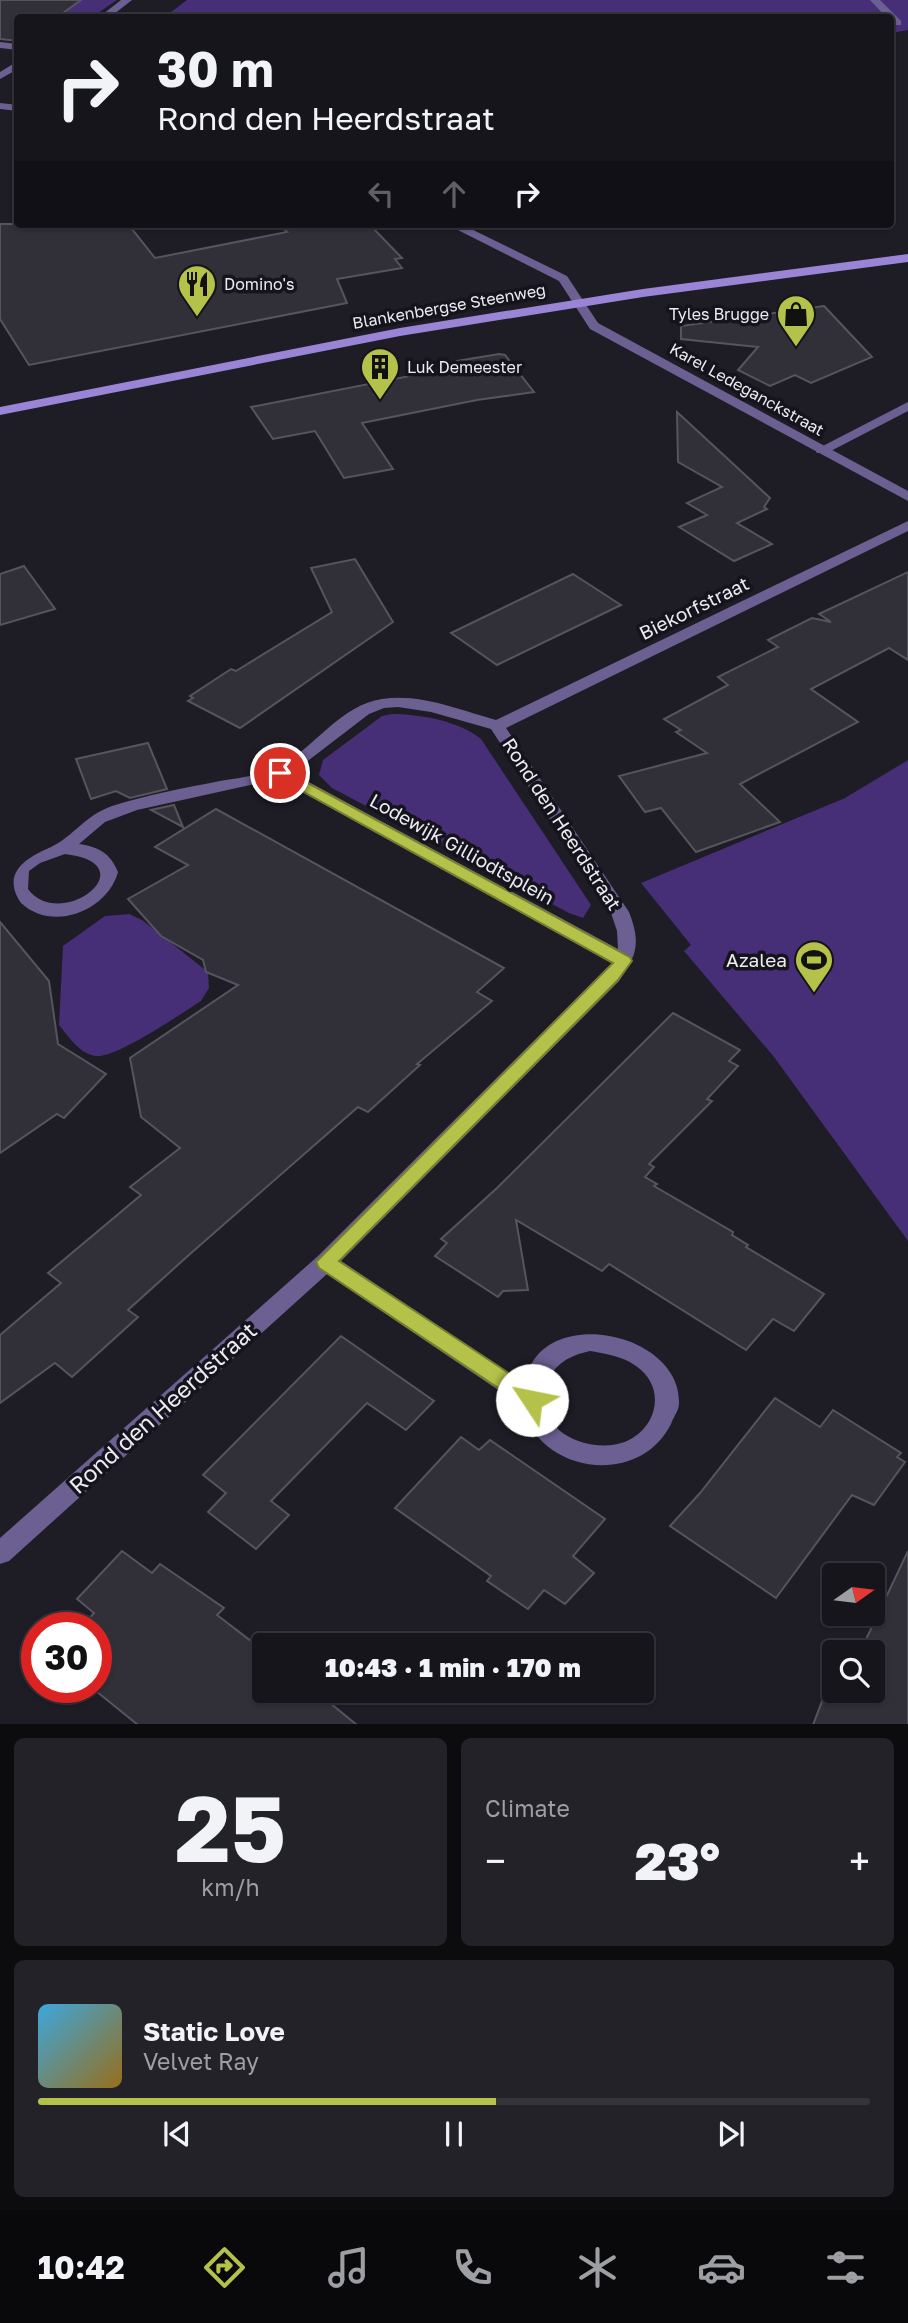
<!DOCTYPE html>
<meta charset="utf-8">
<style>
:root{--surface:#16151c;--page:#232229;--text:#f1f3f6;--muted:#9e9fa3;--line:#35343b;--accent:#b5c249}
body{margin:0;font-family:"Golos Text",sans-serif;background:var(--page);color:var(--text);height:100vh;display:flex;flex-direction:column;font-size:26px;white-space:nowrap}
*{box-sizing:border-box;margin:0}
p{font-size:23px;color:var(--muted)}
.icon{flex:none;width:38px;height:38px;fill:none;stroke:currentColor;stroke-width:2;stroke-linecap:round;stroke-linejoin:round}
.map{position:relative;height:1724px;overflow:hidden}
.sheet{display:flex;flex-direction:column;gap:14px;padding:14px;background:#0c0c0f;flex:1}
.sheet>*{flex:none}
.banner{position:absolute;left:14px;top:14px;width:880px;height:214px;border-radius:7px;box-shadow:0 2px 5px #0004,0 0 0 2px var(--line);background:#16151c;color:var(--text);overflow:hidden}
.needle{width:46px;rotate:76deg}
.buttons{position:absolute;left:822px;top:1563px;display:grid;gap:14px}
.buttons a{display:grid;place-items:center;width:63px;height:63px;border-radius:7px;background:var(--surface);box-shadow:0 2px 5px #0004,0 0 0 2px var(--line);font-size:35px}
.speed{position:absolute;left:21px;top:1612px;display:flex;gap:14px;font-size:35px;font-weight:700;text-align:center}
.speed>*{display:grid;place-content:center;width:91px;height:91px;border-radius:50%;background:var(--surface);box-shadow:0 2px 5px #0004,0 0 0 2px var(--line);line-height:1}
.speed .limit{border:10px solid #d22;background:#fff;color:#111}
.pin{position:absolute;display:grid;place-items:center;width:60px;height:60px;color:#fff;margin:-30px;border:4px solid #fff;border-radius:50%;box-shadow:0 2px 7px #0007}
.me{position:absolute;width:77px;margin:-38px;rotate:304deg;stroke-linejoin:round;filter:drop-shadow(0 0 5px #0008)}
.turn{display:flex;align-items:center;gap:24px;height:147px;padding:0 28px;font-size:32px}
.turn .icon{width:91px;height:91px;stroke-width:2.5}
.turn b{display:block;font-size:49px;line-height:60px}
.lanes{display:flex;align-items:center;height:66px;padding:0 28px;background:#0003;justify-content:center;gap:35px;direction:ltr}
.lanes .off{opacity:.35}
.big{font-size:52px;font-weight:800;line-height:1.1}
.sheet .tile{flex:1;display:flex;flex-direction:column;justify-content:center;gap:10px;min-width:0;padding:0 24px;border-radius:10px;background:var(--page)}
.sheet .dial{align-items:center;gap:0}
.dial b{font-size:91px;line-height:1}
.song{display:flex;align-items:center;gap:21px}
.cover{width:84px;height:84px;border-radius:10px;background:linear-gradient(135deg,hsl(200 70% 55%),hsl(40 70% 35%))}
.played{height:7px;border-radius:4px;background:linear-gradient(90deg,var(--accent) 55%,var(--line) 55%)}
.keys{display:flex;justify-content:space-around;direction:ltr}
.heat{display:flex;justify-content:space-between;align-items:center;font-size:38px;direction:ltr}
.sheet .tiles{flex:1;display:grid;gap:14px;grid-template-columns:1fr 1fr}
.tile:last-child{grid-column:span 2}
.trip{position:absolute;left:252px;top:1633px;width:402px;height:70px;border-radius:7px;background:var(--surface);box-shadow:0 2px 5px #0004,0 0 0 2px var(--line);font-weight:800;line-height:70px;text-align:center}
.tab-bar{display:flex;height:112px;justify-content:space-around;align-items:center;background:#09080b;color:var(--muted)}
.tab-bar .icon{width:49px;height:49px}
.tab-bar .current{color:var(--accent)}
.tab-bar b{font-size:32px;color:var(--text)}
.map>svg:first-child{display:block}
.green{fill:#462f76}
.building{fill:#313039;stroke:#56545e;stroke-width:2}
.lines{fill:none;stroke-linecap:round;stroke-linejoin:round}
.pedestrian{fill:#6c5f92;fill-rule:evenodd}
.minor{fill:#6c5f92;fill-rule:evenodd}
.secondary{fill:#9984d6;fill-rule:evenodd}
.route{fill:#b5c249;stroke:#767e2f;stroke-width:2}
.labels{text-anchor:middle;stroke-width:7;stroke-linejoin:round;paint-order:stroke}
.far-poi-label{font-size:16px;fill:#ecebf1;stroke:#15131b;text-anchor:start}
.far-street-label{font-size:16px;fill:#ecebf1;stroke:#15131b}
.street-label{font-size:19px;fill:#ecebf1;stroke:#15131b}
.poi-label{font-size:19px;fill:#ecebf1;stroke:#15131b;text-anchor:end}
.near-street-label{font-size:23px;fill:#ecebf1;stroke:#15131b}
</style>
<div class="map">
<svg width="908" height="1725" viewBox="0 0 908 1725">
<rect width="100%" height="100%" fill="#1e1c25"/>
<g class="green">
<path d="M54,0H117L92,17L43,18Z"/>
<path d="M187,0H908V30L891,33V18H163Z"/>
<path d="M392,714C420,714 459,721 481,739L591,905L583,918L569,913L332,788L319,775L323,760L382,716Z"/>
<path d="M908,760V1241L774,1057L684,951L691,945L641,883L845,798Z"/>
<path d="M129,914L142,920L208,972L209,988L201,1001C180,1014 116,1059 95,1056C79,1053 68,1036 59,1025L63,946L105,916Z"/>
</g>
<g class="building">
<path d="M0,0H81L56,18H18V41L0,39Z"/>
<path d="M0,224H128L155,258L287,232L279,224H369L402,258L395,259L402,268L337,279L347,303L29,365L0,319Z"/>
<path d="M824,306L872,357L811,383L795,375L770,386L738,370L758,347L681,339V326Z"/>
<path d="M499,354L505,355L534,392L477,400L362,423L393,469L344,478L315,431L273,439L251,407L456,367L453,364L457,361Z"/>
<path d="M677,412L770,498L764,507L767,509L737,523L772,544L734,561L679,527L707,515L687,503L722,487L678,462Z"/>
<path d="M355,559L393,622L240,728L188,701L193,698L190,696L231,669L236,671L332,612L311,568Z"/>
<path d="M24,566L55,609L0,625V574Z"/>
<path d="M908,572V660L889,648L811,689L858,722L740,784L780,822L696,852L661,808L645,812L619,776L707,753L676,732L681,730L664,719L728,685L718,677L778,647L768,640L812,618L831,622L819,614Z"/>
<path d="M573,574L621,605L497,665L451,633Z"/>
<path d="M148,743L167,789L130,798L116,791L91,799L76,759Z"/>
<path d="M174,805L183,827L151,810Z"/>
<path d="M216,809L504,968L477,992L492,1001L417,1064L420,1065L368,1112L358,1107L190,1254L128,1310L138,1317L72,1377L55,1363L0,1403V1335L61,1283L48,1273L141,1195L130,1187L180,1148L141,1117L130,1058L238,985L206,972L203,960L161,936L128,899L188,865L155,847Z"/>
<path d="M0,922L49,981L58,1044L106,1074L64,1118L57,1114L0,1153Z"/>
<path d="M673,1013L740,1050L729,1061L738,1066L707,1099L712,1101L649,1164L654,1167L645,1177L657,1184L654,1186L733,1232L732,1235L748,1245L746,1247L824,1294L794,1331L773,1319L746,1350L609,1264L602,1271L516,1220L528,1290L503,1291L498,1297L435,1256L447,1243L441,1239L497,1188Z"/>
<path d="M341,1336L434,1401L406,1430L367,1403L271,1501L289,1515L256,1549L208,1512L226,1493L203,1475Z"/>
<path d="M775,1398L820,1427L833,1410L901,1453L897,1457L905,1462L874,1505L852,1495L776,1598L670,1526L700,1493Z"/>
<path d="M461,1437L479,1450L490,1440L605,1519L573,1556L594,1573L565,1604L544,1590L528,1609L487,1581L491,1576L395,1508Z"/>
<path d="M122,1551L152,1573L160,1564L224,1608L217,1615L264,1651V1690H314L357,1725H138L91,1687H96V1628H81L94,1613L77,1599Z"/>
<path d="M908,1551V1725H813L829,1683L835,1686V1690H873V1652H860Z"/>
</g>
<g class="lines">
<path class="pedestrian" d="M908,402V411L827,453H817L815,450Z"/>
<g class="minor">
<path d="M121,0H132L109,18H98Z"/>
<path d="M870,0H880L901,21V25H895L891,18H887Z"/>
<path d="M0,42L18,44V50L0,48Z"/>
<path d="M18,61V69L0,79V72Z"/>
<path d="M0,103L18,105V111L0,109Z"/>
<path d="M446,224H461L567,276L598,323L908,491V501L590,329L559,281Z"/>
<path d="M908,521V531L506,728L629,912C641,943 637,955 619,981L341,1261L525,1384C527,1377 529,1369 532,1363C564,1308 682,1338 679,1404C679,1410 673,1418 671,1424C639,1488 539,1474 522,1406L327,1274L9,1561L0,1564V1538L318,1256L612,963L278,779L137,810L105,822L79,844C99,847 110,853 118,872C108,910 53,933 21,903C0,872 28,857 51,847C74,836 84,816 112,806C147,795 184,788 220,781C237,778 256,776 272,770C312,753 337,706 382,699C420,693 460,710 496,720ZM398,707L431,712L491,729L611,913L617,931L618,949L292,773L369,714L384,708ZM65,854C149,864 61,933 28,889L29,871L40,863ZM590,1351C607,1354 622,1356 636,1366C663,1384 660,1420 634,1437C606,1457 545,1440 544,1401C543,1396 546,1390 547,1385C554,1363 569,1356 590,1351Z"/>
</g>
<path class="secondary" d="M908,254V262L643,297L400,336L0,415V407L400,328L643,289Z"/>
</g>
<path class="route" d="M280,768L630,957L632,961L618,980L339,1261L539,1393L542,1400L539,1406L532,1408L525,1406L319,1268L316,1262L613,963L275,776L272,773Z"/>
<defs>
<symbol id="restaurant-pin" viewBox="-11 -11 22 30"><path d="M0 17L-7.5 6A9.5 9.5 0 1 1 7.5 6Z" fill="#b5c249" stroke="#15131b"/><path d="M-5-6h1v4h1v-4h1v4h1v-4h1v5L-1.5 .5V6h-2V.5L-5-1ZM5-6V6H3V1.5H1.5Q1.5-4 5-6Z" fill="#111"/></symbol>
<symbol id="shop-pin" viewBox="-11 -11 22 30"><path d="M0 17L-7.5 6A9.5 9.5 0 1 1 7.5 6Z" fill="#b5c249" stroke="#15131b"/><path d="M-5-2.5h2.3a2.7 3.5 0 0 1 5.4 0H5L5.5 6h-11ZM-1.5-2.5h3a1.5 2.3 0 0 0-3 0Z" fill="#111"/></symbol>
<symbol id="building-pin" viewBox="-11 -11 22 30"><path d="M0 17L-7.5 6A9.5 9.5 0 1 1 7.5 6Z" fill="#b5c249" stroke="#15131b"/><path d="M-4-6H4V6H1V3H-1V6H-4ZM-2.5-4.3h1.7v1.8h-1.7ZM.8-4.3h1.7v1.8H.8ZM-2.5-1h1.7V.8h-1.7ZM.8-1h1.7V.8H.8Z" fill="#111"/></symbol>
<symbol id="stadium-pin" viewBox="-11 -11 22 30"><path d="M0 17L-7.5 6A9.5 9.5 0 1 1 7.5 6Z" fill="#b5c249" stroke="#15131b"/><path d="M0-5a6.5 5 0 1 0 0 10a6.5 5 0 1 0 0-10ZM-3.5-1.8h7v3.6h-7Z" fill="#111"/></symbol>
</defs>
<g fill-rule="evenodd">
<use href="#restaurant-pin" x="175" y="262" width="44" height="60"/>
<use href="#shop-pin" x="774" y="292" width="44" height="60"/>
<use href="#building-pin" x="358" y="345" width="44" height="60"/>
<use href="#stadium-pin" x="792" y="938" width="44" height="60"/>
</g>
<g class="labels">
<g class="far-poi-label">
<text x="224" y="290">Domino's</text>
<text x="769" y="320" text-anchor="end">Tyles Brugge</text>
<text x="407" y="373">Luk Demeester</text>
</g>
<g class="far-street-label">
<text transform="translate(449 306) rotate(-10)" y="6">Blankenbergse Steenweg</text>
<text transform="translate(747 389) rotate(29)" y="6">Karel Ledeganckstraat</text>
</g>
<g class="street-label">
<text transform="translate(694 608) rotate(-26)" y="7">Biekorfstraat</text>
<text transform="translate(562 824) rotate(57)" y="7">Rond den Heerdstraat</text>
<text transform="translate(462 849) rotate(29)" y="7">Lodewijk Gilliodtsplein</text>
</g>
<g class="poi-label">
<text x="787" y="967">Azalea</text>
</g>
<g class="near-street-label">
<text transform="translate(163 1408) rotate(-42)" y="8">Rond den Heerdstraat</text>
</g>
</g>
</svg>
<div class="buttons">
<a><svg class="needle" viewBox="-14 -14 28 28"><path d="M0-13l5 13h-10z" fill="#e53935"/><path d="M0 13l5-13h-10z" fill="#9e9fa3"/></svg></a>
<a><svg class="icon" aria-label="search" viewBox="0 0 24 24"><circle cx="10" cy="10" r="6"/><path d="M15 15l6 6"/></svg></a>
</div>
<div class="speed"><div class="limit">30</div></div>
<div class="pin" style="left:280px;top:773px;background:#d93025"><svg class="icon" aria-label="arrive" viewBox="0 0 24 24"><path d="M6 21V4h12l-3 4 3 4H6"/></svg></div>
<svg class="me" style="left:532px;top:1400px" viewBox="-20 -20 40 40"><circle r="19" fill="#fff"/><path d="M0-13L10 11 0 6-10 11z" fill="#b5c249"/></svg>
<div class="trip">10:43 · 1 min · 170 m</div>
<div class="banner">
<div class="turn"><svg class="icon" aria-label="right" viewBox="0 0 24 24"><path d="M7 20v-9h11M14 6l5 5-5 5"/></svg><div><b>30 m</b>Rond den Heerdstraat</div></div>
<div class="lanes"><svg class="icon off" aria-label="left" viewBox="0 0 24 24"><path d="M17 20v-9H6M10 6l-5 5 5 5"/></svg><svg class="icon off" aria-label="ahead" viewBox="0 0 24 24"><path d="M12 20V5M6 11l6-6 6 6"/></svg><svg class="icon" aria-label="right" viewBox="0 0 24 24"><path d="M7 20v-9h11M14 6l5 5-5 5"/></svg></div>
</div>
</div>
<section class="sheet">
<div class="tiles">
<div class="tile dial"><b>25</b><p>km/h</p></div>
<div class="tile"><p>Climate</p>
<div class="heat"><a>−</a><b class="big">23°</b><a>+</a></div>
</div>
<div class="tile">
<div class="song"><i class="cover"></i><div><b>Static Love</b><p>Velvet Ray</p></div></div>
<div class="played"></div>
<div class="keys"><svg class="icon" aria-label="previous" viewBox="0 0 24 24"><path d="M18 5L8 12l10 7zM5 5v14"/></svg><svg class="icon" aria-label="pause" viewBox="0 0 24 24"><path d="M8 5v14M16 5v14"/></svg><svg class="icon" aria-label="next" viewBox="0 0 24 24"><path d="M6 5l10 7-10 7zM19 5v14"/></svg></div>
</div>
</div>
</section>
<nav class="tab-bar">
<b>10:42</b>
<svg class="icon current" aria-label="directions" viewBox="0 0 24 24"><path d="M12 3l9 9-9 9-9-9zM9 14v-3h6M13 9l2 2-2 2"/></svg>
<svg class="icon" aria-label="music" viewBox="0 0 24 24"><path d="M9 18V5l10-2v13"/><circle cx="6" cy="18" r="3"/><circle cx="16" cy="16" r="3"/></svg>
<svg class="icon" aria-label="phone" viewBox="0 0 24 24"><path d="M5 4h4l2 5-3 2q2 4 5 5l2-3 5 2v4C11 20 4 13 5 4z"/></svg>
<svg class="icon" aria-label="climate" viewBox="0 0 24 24"><path d="M12 3v18M4 7l16 10M4 17L20 7"/></svg>
<svg class="icon" aria-label="car" viewBox="0 0 24 24"><path d="M5 17H2v-5l4-1 3-4h7l3 4 3 1v5h-3M9 17h6M6 11h13"/><circle cx="7" cy="17" r="2"/><circle cx="17" cy="17" r="2"/></svg>
<svg class="icon" aria-label="filters" viewBox="0 0 24 24"><path d="M4 7h16M4 17h16"/><circle cx="9" cy="7" r="2"/><circle cx="15" cy="17" r="2"/></svg>
</nav>
